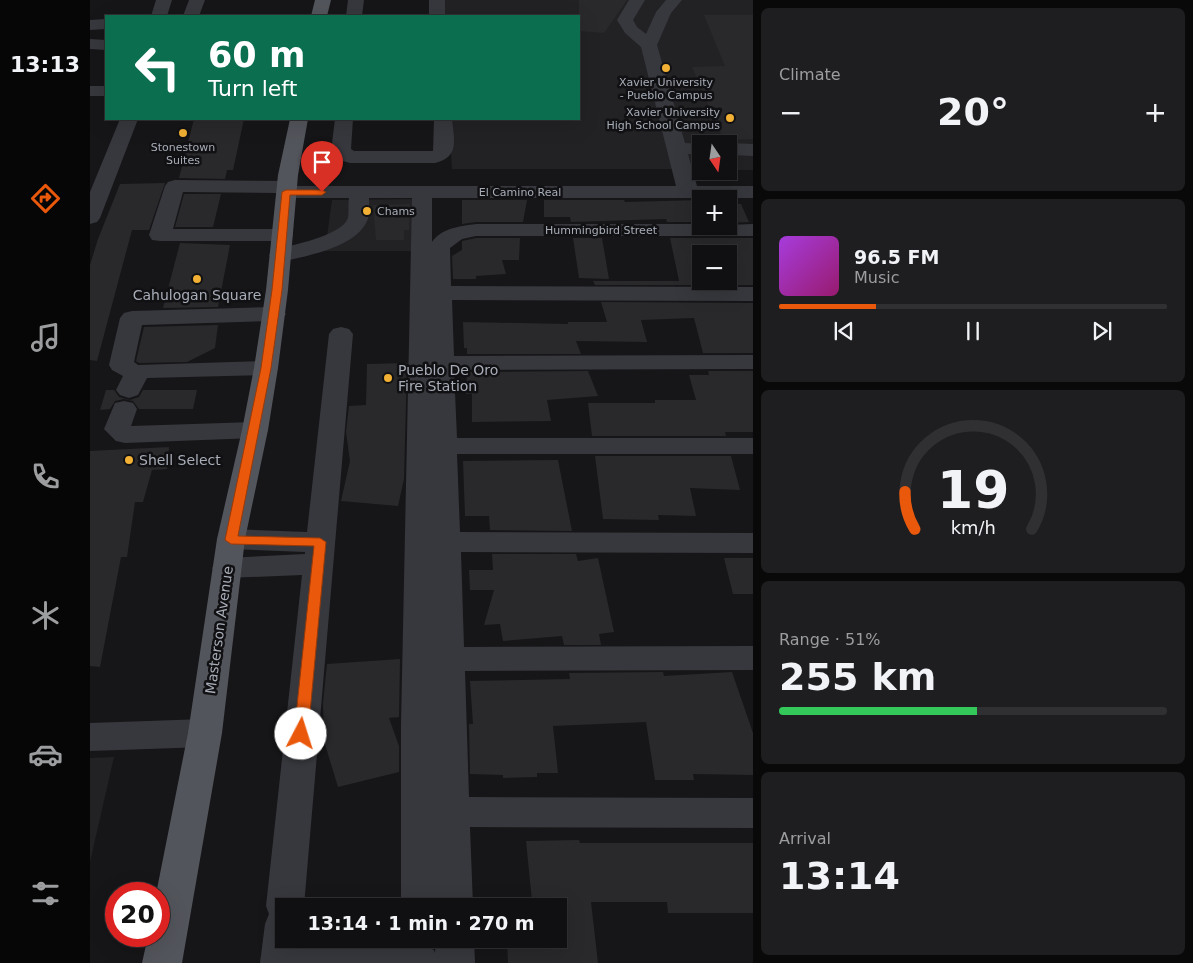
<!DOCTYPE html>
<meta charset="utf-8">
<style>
:root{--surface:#101012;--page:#1e1e20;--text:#f1f3f6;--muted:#9c9d9f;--line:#303032;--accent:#ea580c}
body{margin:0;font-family:"DejaVu Sans",sans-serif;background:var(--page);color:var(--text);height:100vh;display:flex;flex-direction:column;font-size:19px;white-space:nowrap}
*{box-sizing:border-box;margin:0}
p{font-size:16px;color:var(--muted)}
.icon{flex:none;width:28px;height:28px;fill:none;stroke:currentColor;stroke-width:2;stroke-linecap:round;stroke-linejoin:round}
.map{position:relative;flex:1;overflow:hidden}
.panel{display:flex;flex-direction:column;gap:8px;padding:8px;background:#09090a;width:440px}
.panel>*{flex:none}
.banner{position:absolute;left:15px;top:15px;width:475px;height:105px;border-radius:0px;box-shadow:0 5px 20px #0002,0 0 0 1px var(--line);background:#0b6e4f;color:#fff;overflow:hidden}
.needle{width:32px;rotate:167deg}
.buttons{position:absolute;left:602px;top:135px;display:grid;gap:10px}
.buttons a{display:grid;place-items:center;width:45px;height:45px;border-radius:0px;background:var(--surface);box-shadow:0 5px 20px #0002,0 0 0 1px var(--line);font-size:25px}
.speed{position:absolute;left:15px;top:882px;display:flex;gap:10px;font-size:25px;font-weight:700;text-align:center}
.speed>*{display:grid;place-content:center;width:65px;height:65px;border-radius:50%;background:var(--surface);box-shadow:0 5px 20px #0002,0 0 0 1px var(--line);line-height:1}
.speed .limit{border:8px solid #d22;background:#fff;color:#111}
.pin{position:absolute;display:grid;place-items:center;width:42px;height:42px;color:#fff;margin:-51px -21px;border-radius:50% 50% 50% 0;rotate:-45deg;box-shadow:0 0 5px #0007}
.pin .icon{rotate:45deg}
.me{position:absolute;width:55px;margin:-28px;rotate:5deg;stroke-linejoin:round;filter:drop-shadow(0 0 4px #0008)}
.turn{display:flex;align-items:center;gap:18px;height:105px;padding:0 20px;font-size:22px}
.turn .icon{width:65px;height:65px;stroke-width:2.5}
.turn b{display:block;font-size:35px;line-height:42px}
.big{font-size:38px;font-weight:700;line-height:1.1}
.panel .card{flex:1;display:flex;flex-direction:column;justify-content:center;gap:8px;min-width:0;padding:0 18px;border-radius:8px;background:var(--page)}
.panel .dial{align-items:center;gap:0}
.dial svg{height:130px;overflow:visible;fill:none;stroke:var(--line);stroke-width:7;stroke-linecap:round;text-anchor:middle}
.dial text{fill:var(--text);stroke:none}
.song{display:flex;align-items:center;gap:15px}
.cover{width:60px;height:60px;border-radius:8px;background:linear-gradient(135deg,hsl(280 70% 55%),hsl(320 70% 35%))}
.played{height:5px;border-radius:2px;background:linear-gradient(90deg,var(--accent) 25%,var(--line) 25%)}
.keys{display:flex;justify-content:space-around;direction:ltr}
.heat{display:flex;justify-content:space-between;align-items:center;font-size:28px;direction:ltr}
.charge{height:8px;border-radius:4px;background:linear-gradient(90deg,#34c759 51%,var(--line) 0)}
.trip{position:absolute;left:185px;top:898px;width:292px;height:50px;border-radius:0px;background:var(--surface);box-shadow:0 5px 20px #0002,0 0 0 1px var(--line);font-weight:700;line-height:50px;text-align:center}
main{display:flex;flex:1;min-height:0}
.dock{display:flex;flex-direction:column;width:90px;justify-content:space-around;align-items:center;background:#060607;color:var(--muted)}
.dock .icon{width:35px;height:35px}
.dock .selected{color:var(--accent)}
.dock b{font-size:22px;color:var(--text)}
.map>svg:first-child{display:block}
.built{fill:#222225}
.building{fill:#29292c;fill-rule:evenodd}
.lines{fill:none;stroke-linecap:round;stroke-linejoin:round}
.minor{fill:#37383d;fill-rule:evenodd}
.major{fill:#53555c;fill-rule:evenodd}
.route{fill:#ea580c;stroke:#983908}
.poi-dot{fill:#f2b134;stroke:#111113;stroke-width:2}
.labels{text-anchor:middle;stroke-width:5;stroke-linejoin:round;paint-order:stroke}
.far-poi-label{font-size:11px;fill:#a8adb8;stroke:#111113}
.far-street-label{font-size:11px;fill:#a8adb8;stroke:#111113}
.poi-label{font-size:14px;fill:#a8adb8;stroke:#111113;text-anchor:start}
.street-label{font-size:14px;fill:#a8adb8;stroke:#111113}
</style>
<main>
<nav class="dock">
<b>13:13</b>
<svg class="icon selected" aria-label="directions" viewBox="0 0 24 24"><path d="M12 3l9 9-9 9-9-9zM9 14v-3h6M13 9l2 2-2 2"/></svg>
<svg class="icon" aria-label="music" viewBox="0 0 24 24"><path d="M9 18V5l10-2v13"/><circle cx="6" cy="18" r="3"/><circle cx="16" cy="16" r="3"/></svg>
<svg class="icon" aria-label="phone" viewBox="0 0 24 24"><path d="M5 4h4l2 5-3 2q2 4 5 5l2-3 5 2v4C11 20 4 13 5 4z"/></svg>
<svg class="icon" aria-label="climate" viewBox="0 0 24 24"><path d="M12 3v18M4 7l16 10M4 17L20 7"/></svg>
<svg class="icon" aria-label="car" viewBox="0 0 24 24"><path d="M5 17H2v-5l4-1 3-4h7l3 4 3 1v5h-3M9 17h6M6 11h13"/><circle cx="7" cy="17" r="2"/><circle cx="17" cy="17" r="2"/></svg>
<svg class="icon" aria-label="filters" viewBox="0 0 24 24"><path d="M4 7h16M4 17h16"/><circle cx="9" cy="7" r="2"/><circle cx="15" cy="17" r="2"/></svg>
</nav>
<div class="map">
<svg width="663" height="963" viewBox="0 0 663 963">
<rect width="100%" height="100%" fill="#161618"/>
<g class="built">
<path d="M354,0H663V170H639V144H611V169H362L359,119H489V16H355Z"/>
<path d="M330,199L329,251H235L242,200Z"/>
<path d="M24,757L0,862V758Z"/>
</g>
<g class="building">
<path d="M489,0H537L514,33L489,31Z"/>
<path d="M614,15H663V139L634,140L602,67L635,66Z"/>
<path d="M104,119H154L143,170H137L135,179L89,178Z"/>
<path d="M75,183L59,230H42L7,361L0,360V265L8,239L30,184Z"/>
<path d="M94,194H131L123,227H85Z"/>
<path d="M372,200H437L433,222H386L372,224Z"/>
<path d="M454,200H534L535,202L611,200V222H577L576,219L481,222L480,217H454Z"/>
<path d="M320,204L319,230H314V240H286L283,205Z"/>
<path d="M639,204H651L659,222L639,223Z"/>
<path d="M386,238H430L429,260H412L416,274L386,276V279H363L362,256L372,250V241Z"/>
<path d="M483,238H512L519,279L489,278Z"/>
<path d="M580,238H663V285H505L503,281H589ZM611,254H639V281H611Z"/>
<path d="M90,243L140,245L128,307L73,308Z"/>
<path d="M511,302L663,303V353H613L604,318L551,320L557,342L486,341L491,354H377V348H374L373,322L478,324V322H517Z"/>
<path d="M128,325L125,348L97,362L49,363L46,361L54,327Z"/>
<path d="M317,363L314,479L308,506L251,501L260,461L256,432L259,406L276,405L277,364Z"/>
<path d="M498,371L508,396L457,400L461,421L382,422V394H376L377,372Z"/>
<path d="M618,371H663V432H635L636,436H502L498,403H565V400H606L599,375H619Z"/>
<path d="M16,390H24L29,397L40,400L49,397L53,390H107L103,409H49L43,401L34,399L25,401L20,409L10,410Z"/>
<path d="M79,447L77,469L62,470L53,502H45L37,557H31L10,667L0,666V451Z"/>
<path d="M505,456H641L650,490L600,488L606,516L568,515L569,520L513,519Z"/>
<path d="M468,460L482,531L400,530L399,516H375L373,461Z"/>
<path d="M402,554H486L488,561L508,558L524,632L509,634L511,645H474L472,636L413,641L410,624L394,625L404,590H380L379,570H403Z"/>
<path d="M634,558H663V594H643Z"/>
<path d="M310,659L309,717L299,718L309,746V772L248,787L234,741L233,703L237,664Z"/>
<path d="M573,672L574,676L642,672L663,733V775L603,774L604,780H565L556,722L463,726L468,773H447V777L413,778V775L380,774L379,724H383L380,681L480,679L479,673Z"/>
<path d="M489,840L490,843H663V913H578L577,902H501L508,963H418L417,939H469V906H415V902L442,901L436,841Z"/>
</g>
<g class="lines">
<g class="minor">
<path d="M66,0H82L77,16H61Z"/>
<path d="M99,0H115L109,16H93Z"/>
<path d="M258,0H274L272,16H256Z"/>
<rect x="339" y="0" width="16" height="16"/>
<path d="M539,0H555L543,20L547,27L556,34L566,12L576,0H592L581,13L567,45L595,143L613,144H611V155L598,154L607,186H663V198H342V242C352,228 370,226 386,224H611V226L663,224V236H386L372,239L360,248L361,286L663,287V301L362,300L364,356L663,355V369L364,370L367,438H663V454H367L370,532L663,533V553L371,552L374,647L663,646V670L375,671L379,797L663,798V828L380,827L383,906H311V724L322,198H279C279,205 280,215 277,221C265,248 216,256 190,262L182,260L179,255L182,250C199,246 252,236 258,218C259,212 258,204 259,198H196L189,196L187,193L93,192L83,229H192L200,230L203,235L200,240L192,241H70L62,240L59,235L75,186L78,182L85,180L197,181L204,183L206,186H586L551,47L535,33L527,20Z"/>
<path d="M16,19V29L0,30V20Z"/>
<path d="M0,39L16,40V50L0,49Z"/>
<rect x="0" y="86" width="16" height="10"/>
<path d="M30,119H48L10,218L7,222L0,224V192Z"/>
<path d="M245,119H263L261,149L264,151H343L344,119H362C364,140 370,157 345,163H260L253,161L241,151Z"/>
<path d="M639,143L663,144V156L639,155V144H637Z"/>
<path d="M184,307L192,309L196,314L192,319L184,321L52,325L44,362L48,365L176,361L185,363L188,368L185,373L176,375L57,378L48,395L39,398L30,395L26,390L33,376L22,370L19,365L30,318L34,313L42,311Z"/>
<path d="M251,327L259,329L263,334L214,906H194V939L330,944L344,950L345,953L346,939H384L385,963H170L175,924L179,914L176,906L212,575L137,578L127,575L122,568L127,561L137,558L215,554V552L141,549L131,546L127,539L131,532L141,529L217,532L239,334L243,329Z"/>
<path d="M34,401L43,403L47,409L41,426L165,422L174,424L178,430L174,436L165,438L35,443L26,441L14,429L25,403Z"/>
<path d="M115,719L127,723L132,733L127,743L115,747L0,751V723Z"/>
</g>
<g class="major">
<path d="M225,0H241L237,16H221Z"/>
<path d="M200,119H218L208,175L198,290L188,368L178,430L155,539L132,733L92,963H52L58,936H69V894H66L98,733L127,539L152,430L164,368L176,290L188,175Z"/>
</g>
</g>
<path class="route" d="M196,190H232L236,192L232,195H200L192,290L181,368L148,536L230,538L236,542L218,734L216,738L211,740L206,738L204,734L224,546L141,544L135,540L171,368L182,290L192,192Z"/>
<g class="poi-dot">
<circle cx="576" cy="68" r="5"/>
<circle cx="640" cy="118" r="5"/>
<circle cx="93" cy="133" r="5"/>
<circle cx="277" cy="211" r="5"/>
<circle cx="107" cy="279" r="5"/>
<circle cx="298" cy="378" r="5"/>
<circle cx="39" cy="460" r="5"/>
</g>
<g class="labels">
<g class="far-poi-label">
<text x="576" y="86">Xavier University<tspan x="576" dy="13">- Pueblo Campus</tspan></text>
<text x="630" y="116" text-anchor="end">Xavier University<tspan x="630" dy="13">High School Campus</tspan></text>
<text x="93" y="151">Stonestown<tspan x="93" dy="13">Suites</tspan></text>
<text x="287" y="215" text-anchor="start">Chams</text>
</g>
<g class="far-street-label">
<text x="430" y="196">El Camino Real</text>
<text x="511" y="234">Hummingbird Street</text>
</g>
<g class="poi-label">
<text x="107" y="300" text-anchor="middle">Cahulogan Square</text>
<text x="308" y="375">Pueblo De Oro<tspan x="308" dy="16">Fire Station</tspan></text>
<text x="49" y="465">Shell Select</text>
</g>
<g class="street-label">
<text transform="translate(129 630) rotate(-82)" y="5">Masterson Avenue</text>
</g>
</g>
</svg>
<div class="buttons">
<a><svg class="needle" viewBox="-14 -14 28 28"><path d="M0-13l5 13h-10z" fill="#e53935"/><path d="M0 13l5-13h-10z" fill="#9c9d9f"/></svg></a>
<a>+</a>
<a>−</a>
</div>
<div class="speed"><div class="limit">20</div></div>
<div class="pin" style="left:232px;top:192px;background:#d93025"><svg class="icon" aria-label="arrive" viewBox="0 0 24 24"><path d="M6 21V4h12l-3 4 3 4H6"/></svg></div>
<svg class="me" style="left:211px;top:734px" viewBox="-20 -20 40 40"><circle r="19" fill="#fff"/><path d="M0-13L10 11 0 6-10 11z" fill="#ea580c"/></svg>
<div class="trip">13:14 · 1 min · 270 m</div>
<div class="banner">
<div class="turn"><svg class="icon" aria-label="left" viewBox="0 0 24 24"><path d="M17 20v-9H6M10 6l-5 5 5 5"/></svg><div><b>60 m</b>Turn left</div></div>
</div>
</div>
<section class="panel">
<div class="card"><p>Climate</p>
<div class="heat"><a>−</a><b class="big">20°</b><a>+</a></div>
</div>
<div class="card">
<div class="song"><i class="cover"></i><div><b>96.5 FM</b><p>Music</p></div></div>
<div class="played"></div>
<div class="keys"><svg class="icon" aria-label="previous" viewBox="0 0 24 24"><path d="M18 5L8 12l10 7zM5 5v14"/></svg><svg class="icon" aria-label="pause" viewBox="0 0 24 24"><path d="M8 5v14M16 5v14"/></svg><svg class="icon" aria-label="next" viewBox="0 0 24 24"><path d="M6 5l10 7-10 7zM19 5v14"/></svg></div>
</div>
<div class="card dial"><svg viewBox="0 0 100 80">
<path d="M14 69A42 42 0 1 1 86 69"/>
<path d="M14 69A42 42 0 0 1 8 46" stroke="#ea580c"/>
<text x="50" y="56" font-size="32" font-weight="700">19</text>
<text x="50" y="72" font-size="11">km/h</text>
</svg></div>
<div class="card"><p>Range · 51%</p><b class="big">255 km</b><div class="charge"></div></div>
<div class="card"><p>Arrival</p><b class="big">13:14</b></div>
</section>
</main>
